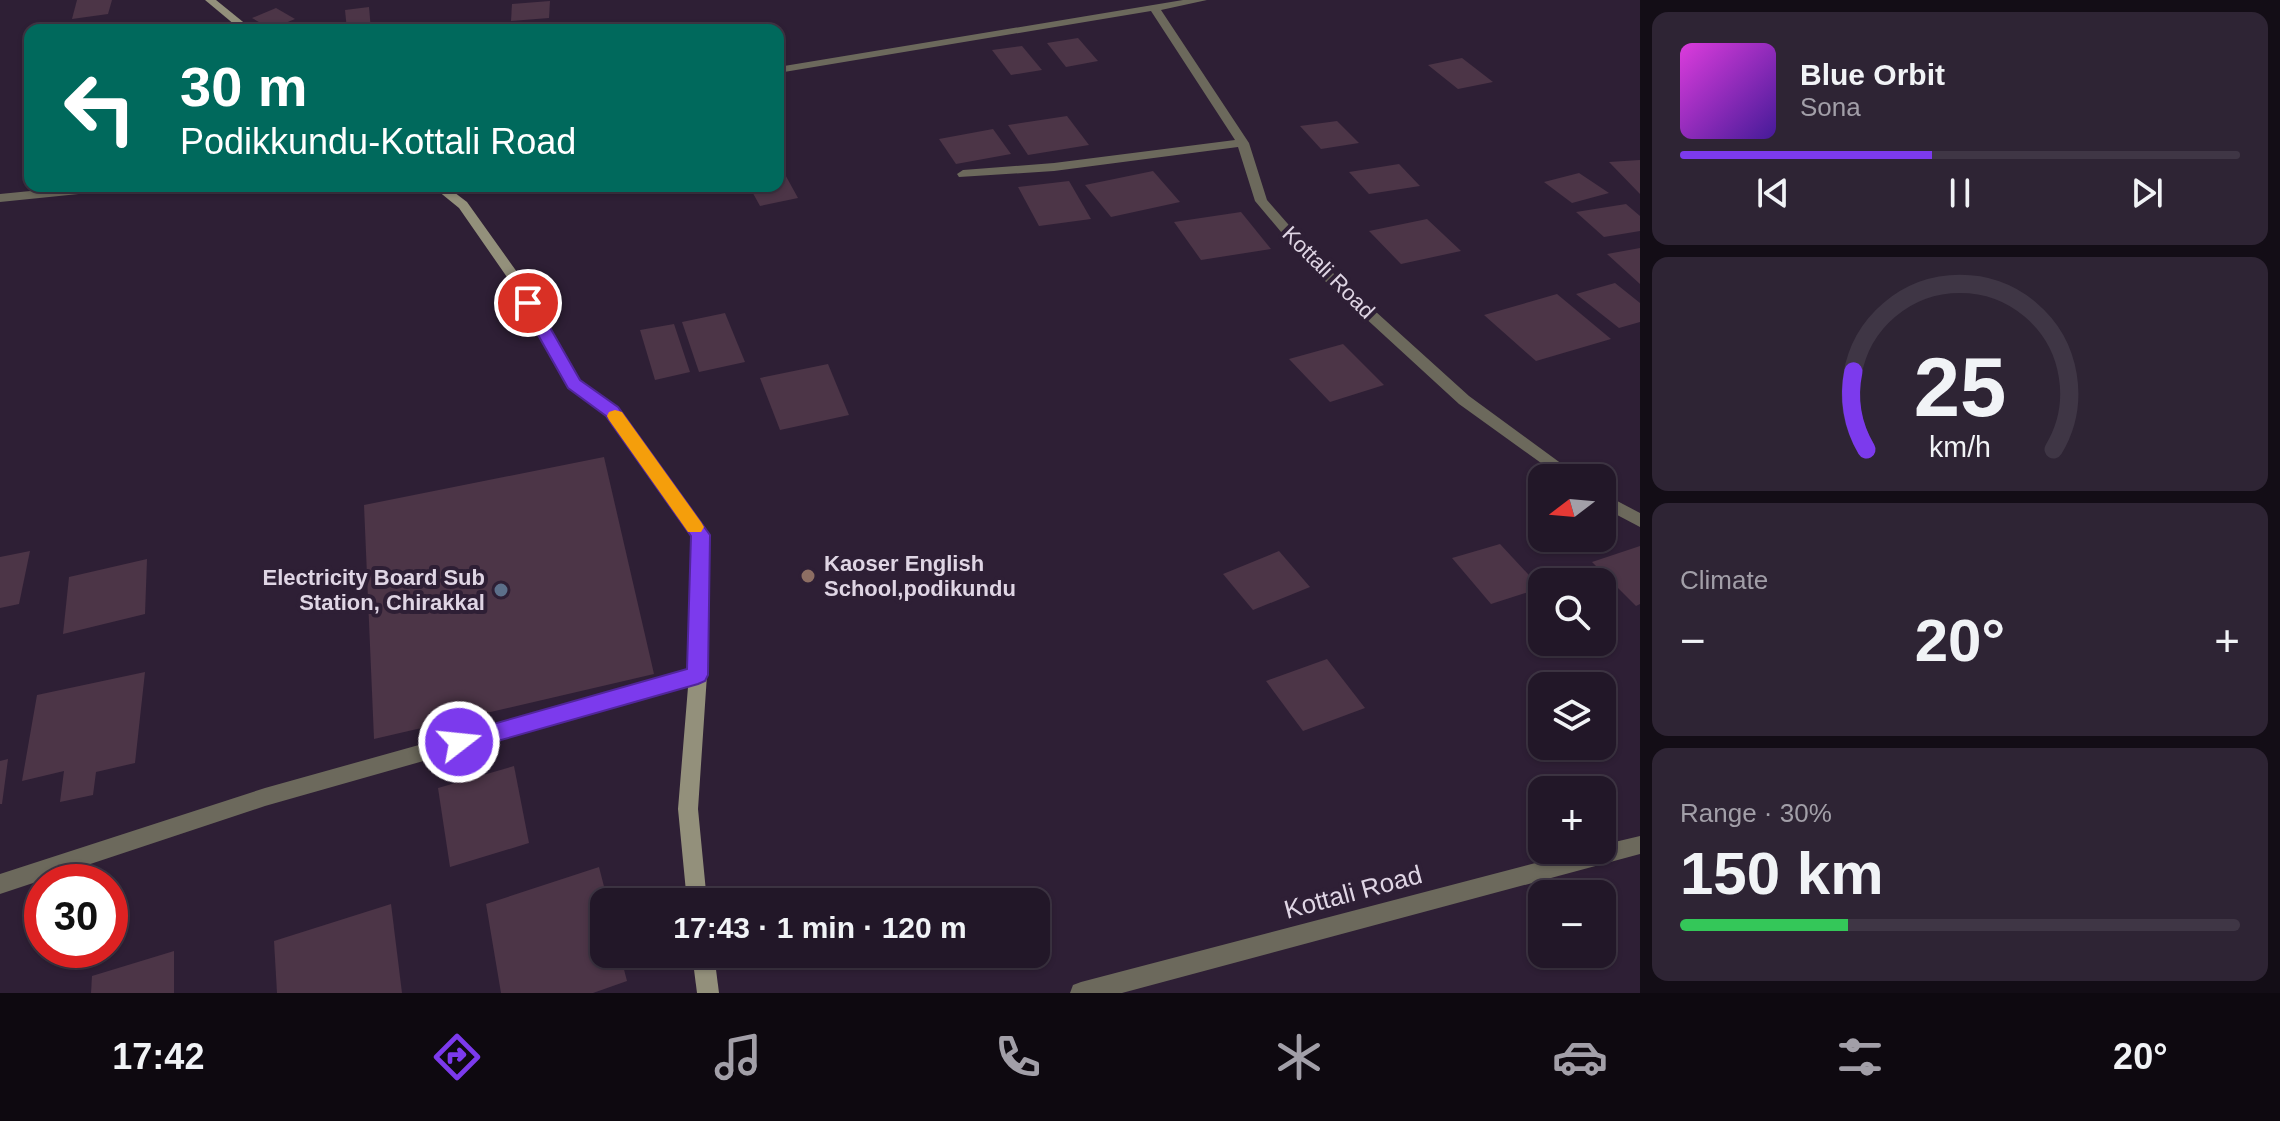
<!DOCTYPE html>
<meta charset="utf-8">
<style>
:root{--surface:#221728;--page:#2e2434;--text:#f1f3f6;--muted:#a29fa8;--line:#3f3645;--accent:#7c3aed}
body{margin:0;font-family:Arial,sans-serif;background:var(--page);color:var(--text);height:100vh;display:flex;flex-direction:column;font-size:30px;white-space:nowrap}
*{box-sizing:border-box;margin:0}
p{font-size:26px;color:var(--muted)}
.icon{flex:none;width:44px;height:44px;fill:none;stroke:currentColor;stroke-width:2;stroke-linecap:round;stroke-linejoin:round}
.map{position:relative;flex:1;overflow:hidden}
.panel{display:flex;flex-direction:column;gap:12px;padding:12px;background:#130d16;width:640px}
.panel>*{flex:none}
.top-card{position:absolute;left:24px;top:24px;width:760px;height:168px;border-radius:16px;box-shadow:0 2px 6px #0004,0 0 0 2px var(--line);background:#00695c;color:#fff;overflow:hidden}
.needle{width:52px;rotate:254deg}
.controls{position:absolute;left:1528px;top:464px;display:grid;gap:16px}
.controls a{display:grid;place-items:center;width:88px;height:88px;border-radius:16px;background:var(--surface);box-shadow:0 2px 6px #0004,0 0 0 2px var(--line);font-size:40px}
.speed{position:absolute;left:24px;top:864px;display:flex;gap:16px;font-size:40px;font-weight:700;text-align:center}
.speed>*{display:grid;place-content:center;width:104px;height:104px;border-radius:50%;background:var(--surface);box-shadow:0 2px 6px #0004,0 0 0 2px var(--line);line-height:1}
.speed .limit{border:12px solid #d22;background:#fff;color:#111}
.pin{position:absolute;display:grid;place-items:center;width:68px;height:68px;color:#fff;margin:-34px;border:4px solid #fff;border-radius:50%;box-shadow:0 2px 8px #0007}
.me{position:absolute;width:88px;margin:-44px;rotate:74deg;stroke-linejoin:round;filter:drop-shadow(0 0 6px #0008)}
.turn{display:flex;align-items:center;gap:28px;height:168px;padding:0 24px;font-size:36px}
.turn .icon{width:104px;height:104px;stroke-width:2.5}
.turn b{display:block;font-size:56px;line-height:68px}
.big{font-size:60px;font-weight:700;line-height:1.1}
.panel .widget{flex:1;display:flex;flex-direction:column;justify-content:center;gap:12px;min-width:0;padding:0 28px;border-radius:16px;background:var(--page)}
.panel .dial{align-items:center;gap:0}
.dial svg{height:208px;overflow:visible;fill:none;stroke:var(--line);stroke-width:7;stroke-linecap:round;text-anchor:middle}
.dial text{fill:var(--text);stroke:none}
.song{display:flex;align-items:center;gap:24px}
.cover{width:96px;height:96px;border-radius:12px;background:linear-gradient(135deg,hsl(300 70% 55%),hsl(260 70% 35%))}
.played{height:8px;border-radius:4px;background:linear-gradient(90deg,var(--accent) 45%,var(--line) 45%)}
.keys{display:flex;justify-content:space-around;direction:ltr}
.heat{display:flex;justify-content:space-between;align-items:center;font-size:44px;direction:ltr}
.charge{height:12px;border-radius:6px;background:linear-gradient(90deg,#34c759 30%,var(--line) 0)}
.trip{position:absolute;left:590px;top:888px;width:460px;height:80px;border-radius:16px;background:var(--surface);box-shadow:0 2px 6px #0004,0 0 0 2px var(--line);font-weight:700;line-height:80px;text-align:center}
.tab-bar{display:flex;height:128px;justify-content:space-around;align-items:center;background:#0e0910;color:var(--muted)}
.tab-bar .icon{width:56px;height:56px}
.tab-bar .selected{color:var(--accent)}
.tab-bar b{font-size:36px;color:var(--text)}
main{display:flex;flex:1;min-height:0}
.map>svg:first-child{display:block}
.building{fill:#4c3547}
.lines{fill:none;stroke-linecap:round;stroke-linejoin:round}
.minor{fill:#6c695c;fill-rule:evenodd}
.secondary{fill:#93907b;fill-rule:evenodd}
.route{fill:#7c3aed;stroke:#51269a;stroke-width:2}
.slow{fill:#f59e0b}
.education-dot{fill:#8d6e63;stroke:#2e1f35;stroke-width:3}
.service-dot{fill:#5c6f8a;stroke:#2e1f35;stroke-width:3}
.labels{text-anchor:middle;stroke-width:8;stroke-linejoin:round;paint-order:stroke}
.street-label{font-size:22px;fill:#dfd5e4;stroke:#2e1f35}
.poi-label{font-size:22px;font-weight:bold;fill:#dfd5e4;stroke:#2e1f35;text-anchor:start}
.near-street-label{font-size:26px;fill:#dfd5e4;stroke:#2e1f35}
</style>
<main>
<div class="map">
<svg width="1640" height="993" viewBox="0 0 1640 993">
<rect width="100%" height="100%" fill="#2e1f35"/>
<g class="building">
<path d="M77,0H112L108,14L72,19Z"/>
<path d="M550,1L549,18L511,21L512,4Z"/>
<path d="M369,7L371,30H347L345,10Z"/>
<path d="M276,8L295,19L271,29L252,18Z"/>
<path d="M1078,38L1098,61L1066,67L1047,43Z"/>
<path d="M1022,46L1042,70L1011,75L992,50Z"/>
<path d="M1462,58L1493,82L1458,89L1428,65Z"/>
<path d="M1067,116L1089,145L1028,155L1008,125Z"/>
<path d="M1337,121L1359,143L1321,149L1300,126Z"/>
<path d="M993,129L1011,154L956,164L939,139Z"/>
<path d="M1640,160V194L1609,162Z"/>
<path d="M1399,164L1420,186L1369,194L1349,172Z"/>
<path d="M782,169L798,198L760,206L749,186H778V170Z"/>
<path d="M1153,171L1180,202L1111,217L1085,185Z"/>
<path d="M1579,173L1609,193L1572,203L1544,182Z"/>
<path d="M1069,181L1091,219L1039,226L1018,187Z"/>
<path d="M1626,204L1640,216V231L1604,237L1576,212Z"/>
<path d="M1241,212L1271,249L1201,260L1174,222Z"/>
<path d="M1427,219L1461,251L1401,264L1369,231Z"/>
<path d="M1640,248V284L1607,254Z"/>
<path d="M1615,283L1640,303V322L1619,328L1576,294Z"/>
<path d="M1557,294L1611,339L1536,361L1484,315Z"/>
<path d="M725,313L745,362L699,372L682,322Z"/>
<path d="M674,324L690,372L655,380L640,330Z"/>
<path d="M1343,344L1384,385L1330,402L1289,359Z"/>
<path d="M828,364L849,415L780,430L760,378Z"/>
<path d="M604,457L654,674L374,739L364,505Z"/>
<path d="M1500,544L1541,588L1491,604L1452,558Z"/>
<path d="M1640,546V604L1636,606L1592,562Z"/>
<path d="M30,551L19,604L0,608V557Z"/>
<path d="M1279,551L1310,587L1253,610L1223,574Z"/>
<path d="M147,559L145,614L63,634L69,577Z"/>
<path d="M1327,659L1365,708L1303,731L1266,681Z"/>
<path d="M145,672L135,763L96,772L93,795L60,802L64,771L22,781L37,695Z"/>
<path d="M8,759L2,804H0V761Z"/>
<path d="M514,766L529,843L450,867L438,788Z"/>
<path d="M599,867L608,902H604V954H620L627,981L593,993H501L486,904Z"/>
<path d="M391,904L402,993H277L274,941Z"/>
<path d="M174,951V993H91L92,976Z"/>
</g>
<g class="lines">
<g class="minor">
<path d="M1183,0H1207L1161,10L1249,143L1267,200L1323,264L1469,396L1581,478H1562L1459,404L1313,270L1255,201L1238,147L1054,171L959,177L957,174L963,170L1054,163L1235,140L1151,11L778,73V67Z"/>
<path d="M81,186H124L118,190L0,202V194Z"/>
<path d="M1602,493L1640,513V527L1602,507Z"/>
<path d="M698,667L704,670L707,675L704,680L698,683L265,806L0,894V874L265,788Z"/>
<path d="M1640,836V854L1122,993H1070L1073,985L1081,982L1585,850H1602V845Z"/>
</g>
<g class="secondary">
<path d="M205,0H216L253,30H241Z"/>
<path d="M432,186H446L467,202L522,279L579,381L617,408L708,535L707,675L698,809L707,902H687L678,809L689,675L692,536L607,416L569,388L509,280L459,208Z"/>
<path d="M692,954H714L719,993H697Z"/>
</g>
</g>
<path class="route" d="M528,298L536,303L580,380L618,407L710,535L708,675L705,681L698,684L459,752L451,749L448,742L451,736L687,669L691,536L606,416L568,388L520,303Z"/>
<path class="slow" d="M615,410L622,412L701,522L704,527L701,532H688L609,420L607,416L609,412Z"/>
<circle class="education-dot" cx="808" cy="576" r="8"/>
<circle class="service-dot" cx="501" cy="590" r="8"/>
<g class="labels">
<g class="street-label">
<text transform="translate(1329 272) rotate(45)" y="8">Kottali Road</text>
</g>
<g class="poi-label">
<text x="824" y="571">Kaoser English<tspan x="824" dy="25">School,podikundu</tspan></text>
<text x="485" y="585" text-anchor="end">Electricity Board Sub<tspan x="485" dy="25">Station, Chirakkal</tspan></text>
</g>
<g class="near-street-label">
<text transform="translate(1353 892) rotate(-15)" y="9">Kottali Road</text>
</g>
</g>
</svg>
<div class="controls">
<a><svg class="needle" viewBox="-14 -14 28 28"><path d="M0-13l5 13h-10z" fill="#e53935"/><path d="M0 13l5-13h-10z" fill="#a29fa8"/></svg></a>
<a><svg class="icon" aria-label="search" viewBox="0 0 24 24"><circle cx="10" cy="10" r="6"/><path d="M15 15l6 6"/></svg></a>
<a><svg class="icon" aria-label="layers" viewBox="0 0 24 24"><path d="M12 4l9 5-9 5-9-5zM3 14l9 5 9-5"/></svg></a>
<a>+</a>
<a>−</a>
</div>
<div class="speed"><div class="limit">30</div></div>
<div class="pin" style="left:528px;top:303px;background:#d93025"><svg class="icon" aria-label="arrive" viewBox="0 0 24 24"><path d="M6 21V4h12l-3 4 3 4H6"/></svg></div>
<svg class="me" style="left:459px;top:742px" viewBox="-20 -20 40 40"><circle r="17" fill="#7c3aed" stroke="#fff" stroke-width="3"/><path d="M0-11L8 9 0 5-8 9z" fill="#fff"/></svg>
<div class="trip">17:43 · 1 min · 120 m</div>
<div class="top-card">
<div class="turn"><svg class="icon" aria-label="left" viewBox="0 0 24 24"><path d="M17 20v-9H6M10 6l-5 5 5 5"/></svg><div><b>30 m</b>Podikkundu-Kottali Road</div></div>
</div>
</div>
<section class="panel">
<div class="widget">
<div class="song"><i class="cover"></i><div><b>Blue Orbit</b><p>Sona</p></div></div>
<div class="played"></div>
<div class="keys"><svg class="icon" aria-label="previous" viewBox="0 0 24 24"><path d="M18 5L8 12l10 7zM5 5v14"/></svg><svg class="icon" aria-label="pause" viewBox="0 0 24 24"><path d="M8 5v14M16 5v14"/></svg><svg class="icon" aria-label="next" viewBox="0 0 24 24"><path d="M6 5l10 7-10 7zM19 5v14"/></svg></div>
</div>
<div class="widget dial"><svg viewBox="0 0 100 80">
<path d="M14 69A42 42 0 1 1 86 69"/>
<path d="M14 69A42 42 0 0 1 9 39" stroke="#7c3aed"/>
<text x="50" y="56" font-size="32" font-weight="700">25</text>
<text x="50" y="72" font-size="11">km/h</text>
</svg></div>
<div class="widget"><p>Climate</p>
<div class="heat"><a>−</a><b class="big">20°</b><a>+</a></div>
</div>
<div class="widget"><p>Range · 30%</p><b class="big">150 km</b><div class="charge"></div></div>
</section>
</main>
<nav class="tab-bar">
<b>17:42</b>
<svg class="icon selected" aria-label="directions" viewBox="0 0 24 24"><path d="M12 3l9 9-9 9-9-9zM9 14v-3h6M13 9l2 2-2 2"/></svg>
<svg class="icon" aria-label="music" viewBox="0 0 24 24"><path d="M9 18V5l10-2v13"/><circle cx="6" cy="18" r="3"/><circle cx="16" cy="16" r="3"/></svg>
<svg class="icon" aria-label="phone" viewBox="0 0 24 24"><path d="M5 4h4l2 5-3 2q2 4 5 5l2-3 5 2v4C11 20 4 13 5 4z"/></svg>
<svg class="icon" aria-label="climate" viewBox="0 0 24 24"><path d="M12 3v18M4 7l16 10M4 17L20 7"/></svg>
<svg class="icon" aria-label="car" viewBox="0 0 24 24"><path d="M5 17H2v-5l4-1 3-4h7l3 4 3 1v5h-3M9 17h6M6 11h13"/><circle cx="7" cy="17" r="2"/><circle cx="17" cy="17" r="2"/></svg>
<svg class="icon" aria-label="filters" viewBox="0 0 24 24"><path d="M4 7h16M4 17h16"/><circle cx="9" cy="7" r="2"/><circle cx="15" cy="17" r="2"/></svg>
<b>20°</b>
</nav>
